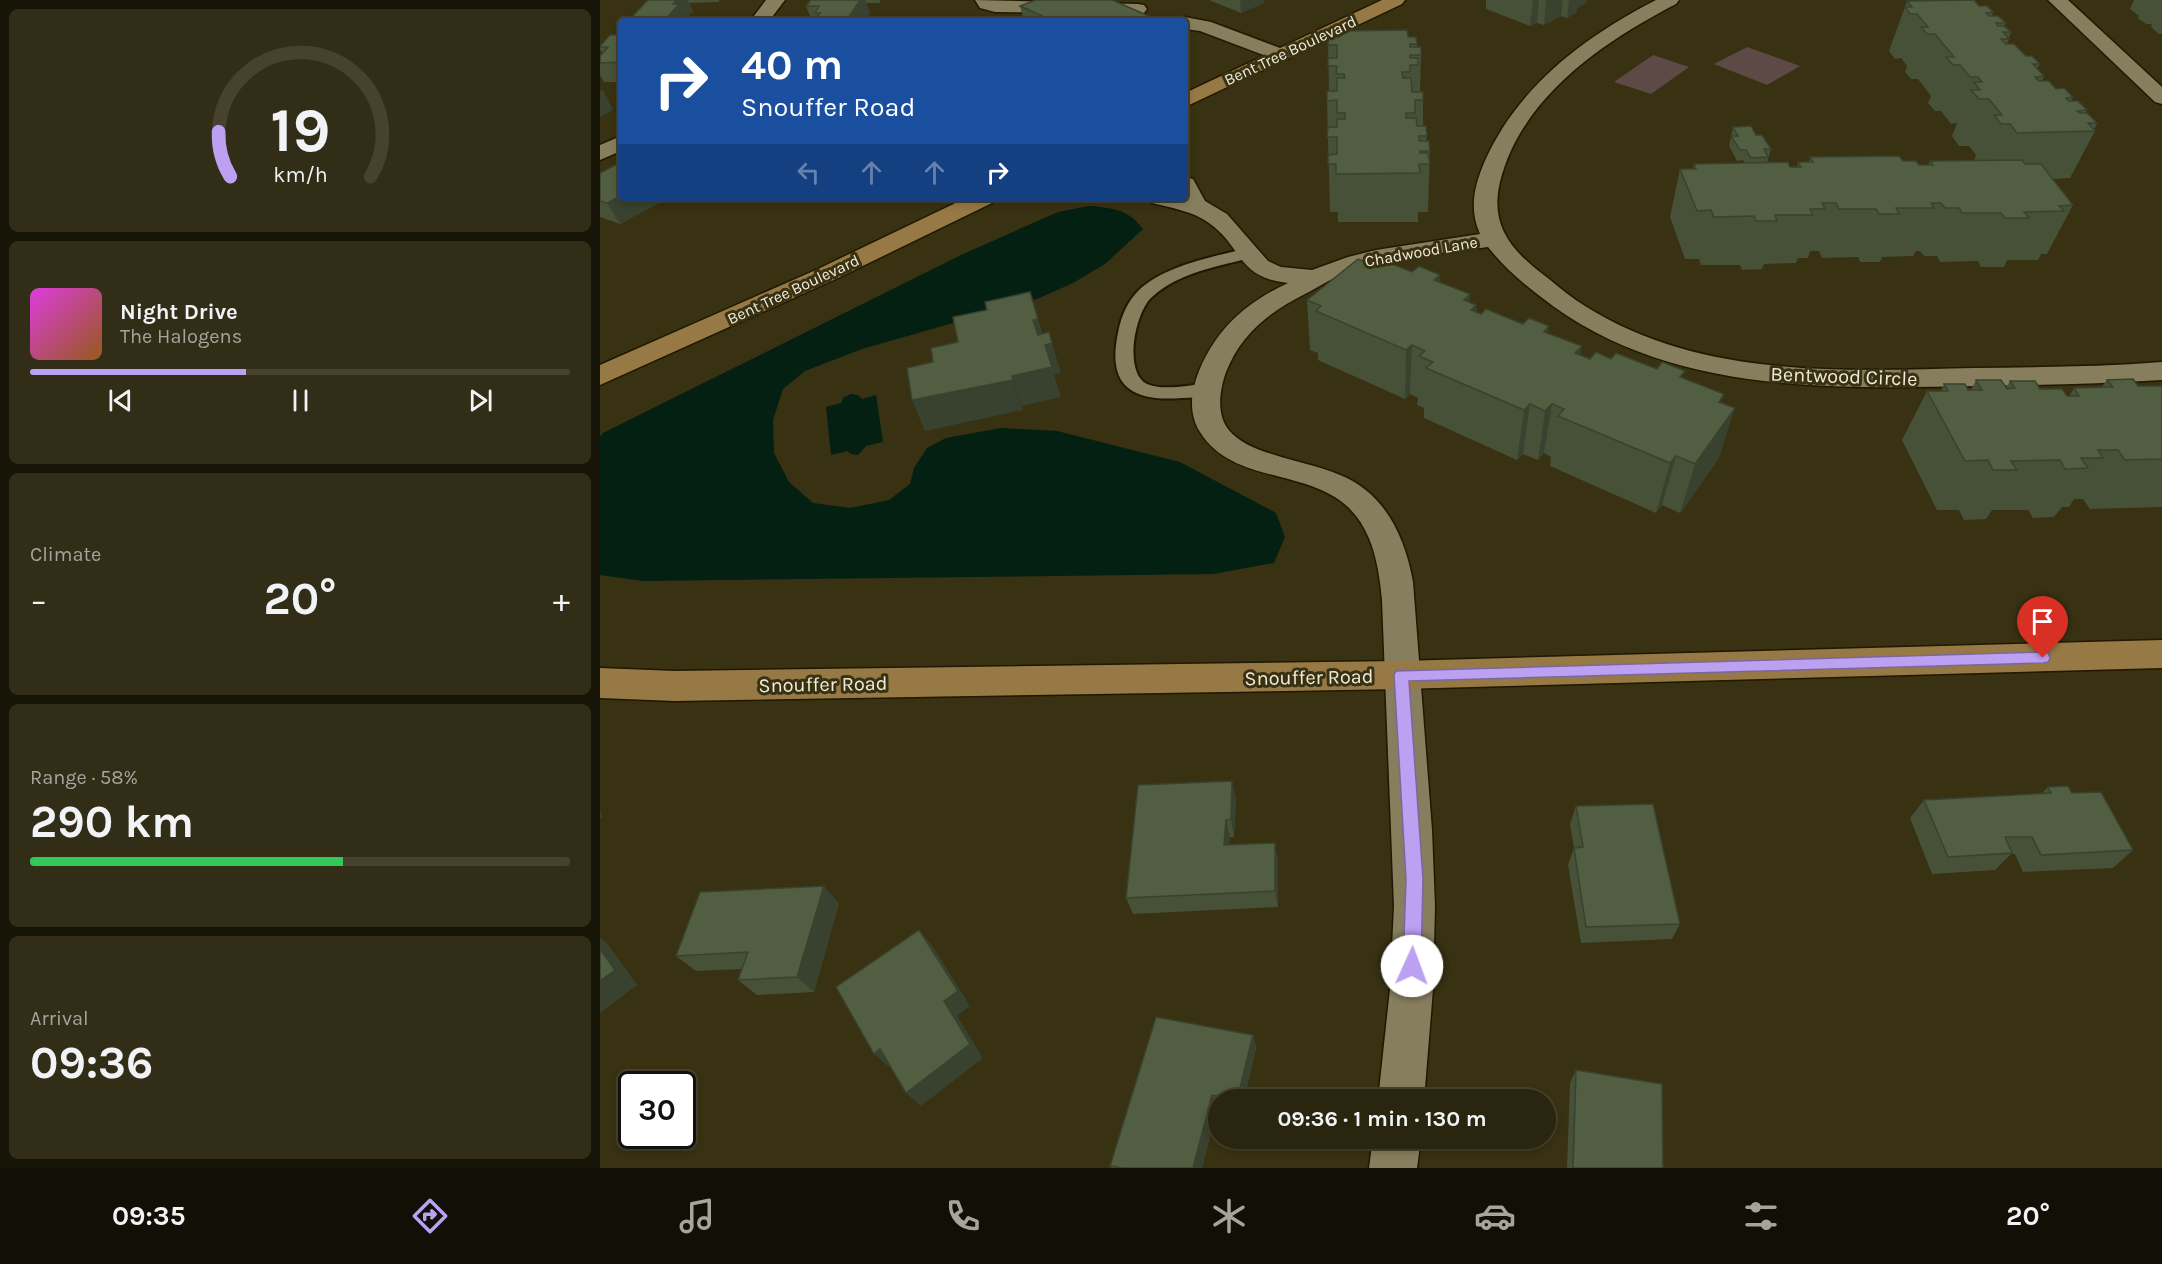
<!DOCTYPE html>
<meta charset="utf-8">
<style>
:root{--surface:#2a250e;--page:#322d17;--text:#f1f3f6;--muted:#a5a59e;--line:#46422e;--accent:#bca0f2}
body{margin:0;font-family:Karla,sans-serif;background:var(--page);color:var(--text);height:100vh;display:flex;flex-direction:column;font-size:22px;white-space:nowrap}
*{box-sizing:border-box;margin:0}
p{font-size:20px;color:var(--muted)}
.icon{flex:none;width:33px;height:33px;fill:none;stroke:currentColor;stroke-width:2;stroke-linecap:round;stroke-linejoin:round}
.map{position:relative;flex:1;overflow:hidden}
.sheet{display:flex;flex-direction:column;gap:9px;padding:9px;background:#171408;width:600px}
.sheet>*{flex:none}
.banner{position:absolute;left:18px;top:18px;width:570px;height:183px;border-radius:6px;box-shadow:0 3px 9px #0003,0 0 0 2px var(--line);background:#1a4fa0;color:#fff;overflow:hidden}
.speed{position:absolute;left:18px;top:1071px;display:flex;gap:12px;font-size:30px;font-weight:700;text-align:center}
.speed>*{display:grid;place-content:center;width:78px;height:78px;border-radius:50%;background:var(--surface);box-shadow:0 3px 9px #0003,0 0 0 2px var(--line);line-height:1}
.speed .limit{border:3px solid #111;border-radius:9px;background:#fff;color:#111}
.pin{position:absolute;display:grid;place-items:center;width:51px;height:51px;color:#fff;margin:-62px -26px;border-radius:50% 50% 50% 0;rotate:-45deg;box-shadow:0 0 6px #0007}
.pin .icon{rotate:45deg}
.me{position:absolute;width:66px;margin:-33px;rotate:2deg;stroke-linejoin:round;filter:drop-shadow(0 0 4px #0008)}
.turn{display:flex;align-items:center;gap:21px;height:126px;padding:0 24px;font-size:27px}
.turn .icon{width:78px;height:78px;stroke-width:2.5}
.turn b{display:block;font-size:42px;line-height:51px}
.lanes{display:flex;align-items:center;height:57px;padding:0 24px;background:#0003;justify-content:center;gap:30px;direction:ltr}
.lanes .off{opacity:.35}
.big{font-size:45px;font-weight:700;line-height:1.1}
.sheet .widget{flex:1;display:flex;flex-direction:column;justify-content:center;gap:9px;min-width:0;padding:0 21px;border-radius:9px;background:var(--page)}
.sheet .dial{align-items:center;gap:0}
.dial svg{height:156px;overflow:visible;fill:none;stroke:var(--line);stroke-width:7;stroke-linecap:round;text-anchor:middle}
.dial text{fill:var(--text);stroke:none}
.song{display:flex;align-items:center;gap:18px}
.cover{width:72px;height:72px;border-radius:9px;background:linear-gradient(135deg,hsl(300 70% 55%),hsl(30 70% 35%))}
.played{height:6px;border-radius:3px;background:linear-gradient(90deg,var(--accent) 40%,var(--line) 40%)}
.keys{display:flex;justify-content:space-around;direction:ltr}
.heat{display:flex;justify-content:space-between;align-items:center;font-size:33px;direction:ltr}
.charge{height:9px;border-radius:4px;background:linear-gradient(90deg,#34c759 58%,var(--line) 0)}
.trip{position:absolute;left:608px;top:1089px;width:348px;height:60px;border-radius:30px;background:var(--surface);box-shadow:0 3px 9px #0003,0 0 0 2px var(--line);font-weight:700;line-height:60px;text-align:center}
.menu{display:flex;height:96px;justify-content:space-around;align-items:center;background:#110f06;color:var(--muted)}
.menu .icon{width:42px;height:42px}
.menu .selected{color:var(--accent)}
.menu b{font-size:27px;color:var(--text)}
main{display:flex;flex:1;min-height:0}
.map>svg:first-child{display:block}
.green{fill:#5d4a46}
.water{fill:#032013}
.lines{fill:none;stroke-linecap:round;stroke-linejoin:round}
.service-casing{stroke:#201800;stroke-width:4}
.minor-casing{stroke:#201800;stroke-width:3}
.secondary-casing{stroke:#201800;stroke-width:3}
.service{fill:#877e5e;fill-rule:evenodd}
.minor{fill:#877e5e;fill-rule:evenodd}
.secondary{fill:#977945;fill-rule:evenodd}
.wall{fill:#465138}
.shaded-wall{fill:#39422e}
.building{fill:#515e41;stroke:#39422e;stroke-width:1.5}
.route{fill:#bca0f2;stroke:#7a689d;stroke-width:1.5}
.labels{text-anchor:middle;stroke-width:6;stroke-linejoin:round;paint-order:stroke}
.far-street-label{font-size:16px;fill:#f0ebda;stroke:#383112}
.street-label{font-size:20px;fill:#f0ebda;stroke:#383112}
</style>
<main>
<section class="sheet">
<div class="widget dial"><svg viewBox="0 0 100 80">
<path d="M14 69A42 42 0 1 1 86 69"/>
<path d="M14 69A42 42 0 0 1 8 46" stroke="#bca0f2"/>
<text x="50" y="56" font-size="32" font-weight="700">19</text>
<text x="50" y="72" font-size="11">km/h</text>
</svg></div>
<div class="widget">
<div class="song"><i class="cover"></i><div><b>Night Drive</b><p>The Halogens</p></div></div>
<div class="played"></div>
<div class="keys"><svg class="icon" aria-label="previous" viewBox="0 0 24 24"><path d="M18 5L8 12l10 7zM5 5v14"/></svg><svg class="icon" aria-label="pause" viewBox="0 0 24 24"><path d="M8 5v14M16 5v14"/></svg><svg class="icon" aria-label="next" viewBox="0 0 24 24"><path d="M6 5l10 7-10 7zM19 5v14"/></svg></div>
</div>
<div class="widget"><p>Climate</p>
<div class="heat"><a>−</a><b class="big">20°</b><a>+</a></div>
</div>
<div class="widget"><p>Range · 58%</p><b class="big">290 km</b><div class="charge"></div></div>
<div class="widget"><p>Arrival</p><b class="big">09:36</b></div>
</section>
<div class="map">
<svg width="1562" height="1168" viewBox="0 0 1562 1168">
<rect width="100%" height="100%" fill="#383112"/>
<g class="green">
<path d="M1147,47L1200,66L1167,85L1114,64Z"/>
<path d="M1053,55L1089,67L1051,94L1014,82Z"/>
</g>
<g class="water">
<path d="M489,206C513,208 528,209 543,229L505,264L473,283L437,299L262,349L205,371L183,389L173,420L174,453L189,482L213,503L250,508L289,500L310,484L314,468L327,448L346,438L401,428L457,431L580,462L676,513L685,537L674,563L613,574L43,581L0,575V436L3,433L361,255L458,212Z"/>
<path d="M251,394L258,395L262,399L276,395L283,442L266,446L258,455L251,454L247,451L231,455L226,407L241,403L243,398Z"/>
</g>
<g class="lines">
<defs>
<path id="service" d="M648,248L656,253L654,257C620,266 579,272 552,297C535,312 523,372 547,384C563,391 588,385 606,384L613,386L616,390L613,394C602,397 592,398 581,398C531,402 507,385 518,333C521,316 528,300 541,288C570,264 613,257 648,248Z"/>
<g id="minor">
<path d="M166,0H185L169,21H150Z"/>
<path d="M375,0L538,4L544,5L547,9L544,13L538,14L395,12L380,8Z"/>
<path d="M1056,0H1079L1076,4C1003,42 921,97 900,182C889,228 914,253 949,279C960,288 972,298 985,306C1100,379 1244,371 1375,368C1437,367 1500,367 1562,362V380C1500,384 1438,385 1376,386C1227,389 1064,394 941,297C921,282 903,266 888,247C839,254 787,257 741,275C728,280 717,288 705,294C669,312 641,334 626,372C620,389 616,413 628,429C639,443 658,450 675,455C696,462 719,466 740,475C785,493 805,537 813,582L832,830L835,906L833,989L824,1100H778L790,989L794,906L782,600C779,567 773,531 748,507C706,468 632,484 600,432C588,413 591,391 599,371C617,328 647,302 688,283C637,278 643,247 609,223C593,211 571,208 552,203L548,198H585V177L593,179L605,201L627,214L668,261L681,267L712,270L748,257L776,250L880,234C869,209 874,187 884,163C917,87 984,37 1056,0Z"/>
<path d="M1448,0H1468L1562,87V104L1555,102Z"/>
<path d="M585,17L611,22L688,51L691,55L688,59H674L600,31L585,29V21H577Z"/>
<path d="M21,136V151L0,160V145Z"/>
<path d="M773,1138H821L817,1168H769Z"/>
</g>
<g id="secondary">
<path d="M782,0H805L802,4L585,107V93Z"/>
<path d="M366,198H396L392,203L236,279L0,385V365L218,269Z"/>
<path d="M1562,640V668L801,689L75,701L0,698V668L75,671L801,661Z"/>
</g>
</defs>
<use href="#service" class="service-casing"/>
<use href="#minor" class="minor-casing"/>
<use href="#secondary" class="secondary-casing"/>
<use href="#service" class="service"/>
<use href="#minor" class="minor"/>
<use href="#secondary" class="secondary"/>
</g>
<g class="wall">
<path d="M48,0H120L118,2L89,3L93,11L86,18L87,21H28Z"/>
<path d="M211,0H281L279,3H266L270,13L265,21H212L206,6Z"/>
<path d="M609,0H664V3L641,13Z"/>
<path d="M886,0H987L986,3L977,8L976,13L967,18L961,16L944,25L937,23L930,26L886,9Z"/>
<path d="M1534,0H1562V34H1559L1551,27L1552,24H1546L1538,18L1539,16L1530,9Z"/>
<path d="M1307,1L1379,6L1393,12L1392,16L1406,23L1404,26L1411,32L1407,44L1426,56L1440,64L1437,69L1444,76L1442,81L1473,97L1471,101L1487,110L1486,113L1497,123L1494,130L1495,131L1470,178L1452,179L1473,205L1447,254H1441L1438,260H1407L1404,267H1381L1378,261L1340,262L1337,256H1324L1320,251H1316L1313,256L1282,257L1280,262H1260L1258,257L1222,258L1219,251H1210L1208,258H1198L1196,263L1164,264L1162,269L1142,270L1140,265H1101L1099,259H1085L1070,217L1080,169H1093L1094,164L1145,163L1143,160L1137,161L1129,146L1133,127L1156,135L1171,149L1167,163L1190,167H1197L1198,162H1209L1210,157L1303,161L1319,165H1328L1330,161H1374L1376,155L1369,146H1359L1352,136L1357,123L1351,124L1341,111H1335L1328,103L1331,96L1318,79H1311L1305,72L1307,66L1301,58L1295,59L1289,51Z"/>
<path d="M420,6L552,21H424Z"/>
<path d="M21,35V82H4L0,75V56L2,53L0,49V46Z"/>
<path d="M728,37H816L817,47L821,55L820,92L823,100V126L827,136L826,141L830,151L828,212H818V222H738V212H730L727,101L729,91Z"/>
<path d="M0,173L21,198L66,199L20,224L0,217Z"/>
<path d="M771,264L839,282L869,302L876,305V312L948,333L980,355L990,359H1011L1083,378L1121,403L1119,458L1080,513L1062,505L1056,513L950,466L951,457L944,453L938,460L923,454L917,460L824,418V408L817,405L818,398L810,394L805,399L718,360V353L710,350L707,300Z"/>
<path d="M1376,380L1406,388L1410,381L1467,396H1469L1474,388H1501L1507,380L1538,386H1562V507L1490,509L1483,499H1474L1469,507H1462L1454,517L1433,518L1428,510H1392L1386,519L1364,520L1359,510H1337L1302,440L1327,391H1341L1344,384L1371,390Z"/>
<path d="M1448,787L1472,793L1533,850L1513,868L1423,872L1415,854H1411L1395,870L1332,874L1310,818L1324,800L1441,794Z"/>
<path d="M636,799L634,837H630L629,845L678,860V907L533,914L526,898Z"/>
<path d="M976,806L1080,924L1072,939L981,943L968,865L974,848L970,824Z"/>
<path d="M239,903L214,992L157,995L138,980L142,969L96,971L76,956Z"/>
<path d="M653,1035L656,1048L644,1100H618V1108H617L602,1168H512L510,1166Z"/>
<path d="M976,1070L1063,1168H967L970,1083Z"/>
</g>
<g class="shaded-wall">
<path d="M77,0H87L93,11L86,18L87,21H64L73,4Z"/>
<path d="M260,0H265L270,13L265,21H248Z"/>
<path d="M640,0H664V3L641,13Z"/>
<path d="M933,0H939L937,23L930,26Z"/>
<path d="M946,0H963L961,16L944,25Z"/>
<path d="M969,0H987L986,3L977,8L976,13L967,18Z"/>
<path d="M551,17L552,21H541Z"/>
<path d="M3,90L13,110L0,117V91Z"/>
<path d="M21,196V198L66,199L20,224L7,203Z"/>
<path d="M840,275L837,324L834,280Z"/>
<path d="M870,294L866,343L864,300Z"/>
<path d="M876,305L872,354L871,310Z"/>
<path d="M438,319L446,344L452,343L461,373L454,375L461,397L422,406L412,376L442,350L433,320Z"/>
<path d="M949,326L942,375L944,332Z"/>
<path d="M812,345L810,394L805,399L806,350Z"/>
<path d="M982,346L973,396L975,353Z"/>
<path d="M413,380L423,410L325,431L312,400Z"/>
<path d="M930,404L923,454L917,460L924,410Z"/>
<path d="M952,404L944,453L938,460L945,411Z"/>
<path d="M1135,408L1119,458L1080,513L1095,464Z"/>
<path d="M1076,456L1062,505L1056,513L1070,463Z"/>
<path d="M632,781L636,799L634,837L631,819Z"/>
<path d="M0,811L3,817L0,819Z"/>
<path d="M626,820L630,837L629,862L624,845Z"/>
<path d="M675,843L678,860V907L675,891Z"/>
<path d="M224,886L239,903L214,992L197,977Z"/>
<path d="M319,930L332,945L370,1006L357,1016L383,1058L321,1106L306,1093L344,1001Z"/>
<path d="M0,938L7,943L37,985L0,1013Z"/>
<path d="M653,1035L656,1048L644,1100H637Z"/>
<path d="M280,1049L295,1062L289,1067L274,1054Z"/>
<path d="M612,1095L617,1108L602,1168H593Z"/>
</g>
<g class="building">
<path d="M48,0H77L73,4H79L64,21H28Z"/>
<path d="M211,0H260L247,20L214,21L220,13H215L219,6H206Z"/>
<path d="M436,0H512L551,17L541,21H453L420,6Z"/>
<path d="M1374,0L1379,6H1387L1393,12L1386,13L1389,16H1398L1406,23H1396L1398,26H1404L1411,32H1403L1409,39H1401L1406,44H1414L1426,56H1432L1440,64H1433L1444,76L1435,77L1439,81H1449L1456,89L1464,88L1473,97L1466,98L1469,101H1478L1487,110L1477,111L1480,113H1487L1497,123H1488L1495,131L1417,133L1410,124H1401L1394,115H1402L1389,99H1379L1371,90H1380L1374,82H1382L1378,77H1370L1360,65H1353L1346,57H1354L1335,34H1327L1321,27H1328L1317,14H1310L1305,7H1312L1307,1Z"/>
<path d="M807,30L808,37H816L817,44H810V47H821V55H810V58H818V65H810V72H802L803,78H811L812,92H823V100H815V113H806V118H816L817,126H826L827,136H819V141H829L830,151H820V153H828L830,164H819L820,173L736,174V164H728V155L737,154V137H727L728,127H737V119H745V113H737V100L727,101V91H737V78H745L744,74H736L737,66H728V58H737V45H728V37H739V31Z"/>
<path d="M10,35H21V62L0,63V56L8,47H0V46Z"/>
<path d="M1151,126L1156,135H1162L1171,149H1164L1168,157L1151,158L1146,150H1140L1131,136H1138L1133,127Z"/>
<path d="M1299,156L1303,161H1316L1319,165H1333L1330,161L1422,160L1425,164H1441L1473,205L1459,206L1464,211L1424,212L1429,218H1405L1401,213H1362L1359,208H1345L1341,203H1331L1334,208H1296L1299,214H1279L1276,209H1239L1236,203H1222L1225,209H1210L1213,215H1175L1177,221H1156L1154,216L1114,217L1111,210L1097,211L1080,169H1096L1094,164L1188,162L1190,167H1201L1198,162H1213L1210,157Z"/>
<path d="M21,162V196L7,203L0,201V173Z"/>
<path d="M777,258L812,272L819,266L840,275L834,280L870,294L864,300L876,305L871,310L881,314L886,309L923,324L929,318L949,326L944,332L982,346L975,353L990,359L996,352L1011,359L1016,353L1057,369L1062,362L1085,371L1080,377L1124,394L1119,402L1135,408L1095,464L1076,456L1070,463L958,416L964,409L952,404L945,411L930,404L924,410L826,368L833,362L819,356L825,351L812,345L806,350L716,311L721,306L707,300L758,259L771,264Z"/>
<path d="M430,292L438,319L433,320L438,335L449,332L452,343L445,345L452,367L412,376L413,380L312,400L307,368L333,362L331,348L358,342L353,317L387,310L385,302Z"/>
<path d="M1533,379L1538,386H1562V459L1525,460L1518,450H1498L1503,458H1481L1488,468L1465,469L1460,460L1411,461L1417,470H1393L1388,460L1365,461L1327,391H1348L1344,384H1365L1368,390H1382L1376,380H1401L1407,389L1415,388L1410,381H1435L1440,389H1462L1467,396H1479L1474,388L1513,387L1507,380Z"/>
<path d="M632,781L631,819L626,820L624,845L675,843V891L526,898L538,785Z"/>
<path d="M1468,786L1472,793L1501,792L1533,850L1441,855L1432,837H1405L1412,853L1348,857L1324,800L1451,793L1448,787Z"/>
<path d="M1053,804L1080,924L986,927L974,848L983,847L976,806Z"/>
<path d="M224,886L197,977L138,980L148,952L76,956L100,892Z"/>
<path d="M319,930L358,991L344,1001L370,1044L306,1093L280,1049L274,1054L236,987Z"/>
<path d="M0,949L15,970L0,981Z"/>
<path d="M556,1017L653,1035L637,1100L612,1095L593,1168H522L510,1166Z"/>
<path d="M976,1070L1062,1084L1063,1168H973Z"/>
</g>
<path class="route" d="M1443,652L1448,653L1450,658L1448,662L1443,663L809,681L823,879L821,966L818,972L812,974L806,972L803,966L806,879L794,675L796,671Z"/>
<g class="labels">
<g class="far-street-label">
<text transform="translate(690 50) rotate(-25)" y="6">Bent Tree Boulevard</text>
<text transform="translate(821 251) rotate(-10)" y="6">Chadwood Lane</text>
<text transform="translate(193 289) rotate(-25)" y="6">Bent Tree Boulevard</text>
</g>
<g class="street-label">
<text transform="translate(1244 376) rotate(2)" y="7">Bentwood Circle</text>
<text transform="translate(709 677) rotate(-1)" y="7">Snouffer Road</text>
<text transform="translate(223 684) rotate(-1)" y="7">Snouffer Road</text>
</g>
</g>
</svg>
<div class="speed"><div class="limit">30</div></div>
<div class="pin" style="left:1443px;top:658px;background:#d93025"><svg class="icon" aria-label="arrive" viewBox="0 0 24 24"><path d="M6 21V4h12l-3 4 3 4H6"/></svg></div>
<svg class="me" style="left:812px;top:966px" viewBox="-20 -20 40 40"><circle r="19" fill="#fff"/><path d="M0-13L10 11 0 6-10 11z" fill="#bca0f2"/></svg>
<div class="trip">09:36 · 1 min · 130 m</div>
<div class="banner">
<div class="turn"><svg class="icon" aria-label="right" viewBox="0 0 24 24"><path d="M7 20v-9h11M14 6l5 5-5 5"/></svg><div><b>40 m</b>Snouffer Road</div></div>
<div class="lanes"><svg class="icon off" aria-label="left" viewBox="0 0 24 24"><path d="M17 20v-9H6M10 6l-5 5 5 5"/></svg><svg class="icon off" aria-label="ahead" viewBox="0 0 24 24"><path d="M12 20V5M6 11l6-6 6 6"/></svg><svg class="icon off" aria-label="ahead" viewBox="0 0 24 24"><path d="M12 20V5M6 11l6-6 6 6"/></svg><svg class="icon" aria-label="right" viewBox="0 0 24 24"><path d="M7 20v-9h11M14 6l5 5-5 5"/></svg></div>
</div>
</div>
</main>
<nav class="menu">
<b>09:35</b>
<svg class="icon selected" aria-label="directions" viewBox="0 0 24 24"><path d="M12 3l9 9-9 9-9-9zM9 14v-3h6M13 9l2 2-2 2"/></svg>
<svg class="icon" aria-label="music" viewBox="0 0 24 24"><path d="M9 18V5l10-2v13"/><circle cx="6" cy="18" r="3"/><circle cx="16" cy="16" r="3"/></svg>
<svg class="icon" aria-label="phone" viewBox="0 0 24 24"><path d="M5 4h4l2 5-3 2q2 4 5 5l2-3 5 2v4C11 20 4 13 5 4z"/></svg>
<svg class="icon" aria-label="climate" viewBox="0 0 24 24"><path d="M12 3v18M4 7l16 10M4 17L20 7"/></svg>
<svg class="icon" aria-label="car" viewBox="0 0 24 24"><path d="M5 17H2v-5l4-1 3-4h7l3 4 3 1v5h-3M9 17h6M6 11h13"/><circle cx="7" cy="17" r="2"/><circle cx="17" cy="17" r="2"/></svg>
<svg class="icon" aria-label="filters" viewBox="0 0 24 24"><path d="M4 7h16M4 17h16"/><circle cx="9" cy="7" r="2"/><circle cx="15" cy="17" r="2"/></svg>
<b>20°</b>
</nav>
